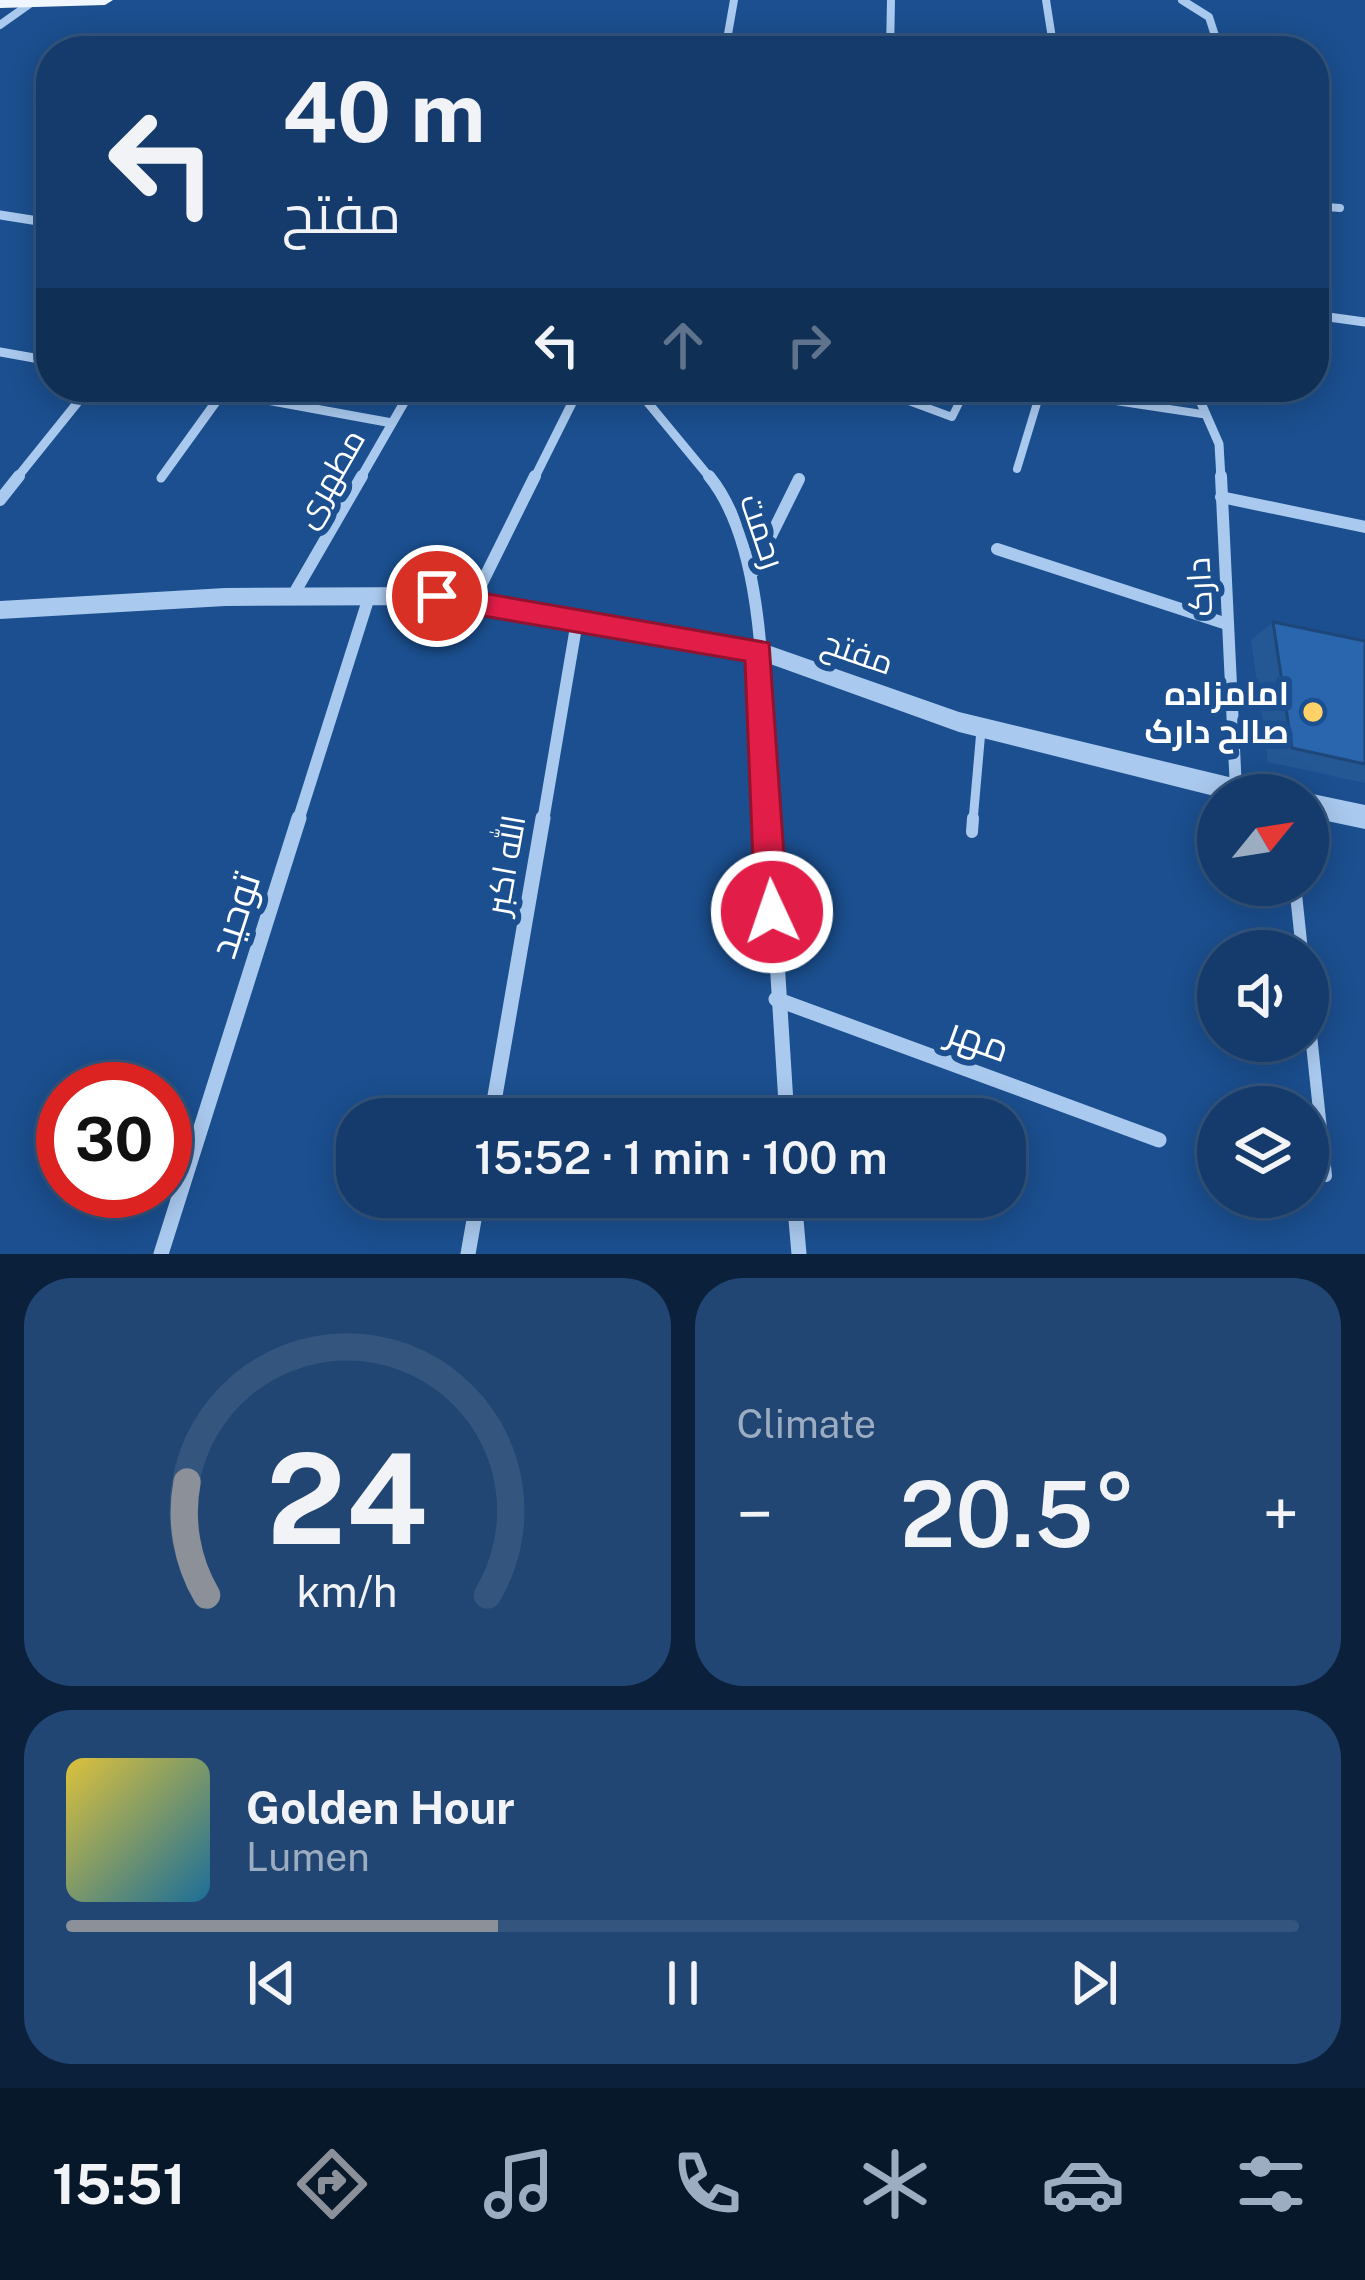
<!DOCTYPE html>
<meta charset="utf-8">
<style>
:root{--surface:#143b6b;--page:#214673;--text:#f1f3f6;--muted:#9dadc1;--line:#33557e;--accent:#8c9099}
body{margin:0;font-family:"Public Sans",Cairo,sans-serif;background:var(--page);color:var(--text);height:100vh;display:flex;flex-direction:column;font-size:45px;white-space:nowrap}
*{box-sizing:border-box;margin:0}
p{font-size:39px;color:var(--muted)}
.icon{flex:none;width:66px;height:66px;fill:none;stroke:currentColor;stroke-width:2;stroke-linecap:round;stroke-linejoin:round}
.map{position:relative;height:1254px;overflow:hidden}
.drawer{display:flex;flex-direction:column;gap:24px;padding:24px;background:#0b203b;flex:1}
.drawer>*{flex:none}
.guide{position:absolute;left:36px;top:36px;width:1293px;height:366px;border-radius:48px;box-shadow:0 6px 30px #0003,0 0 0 3px var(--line);background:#143b6b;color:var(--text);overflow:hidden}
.needle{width:78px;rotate:60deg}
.controls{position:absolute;left:1197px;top:774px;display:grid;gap:24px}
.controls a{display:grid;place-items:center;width:132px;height:132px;border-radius:50%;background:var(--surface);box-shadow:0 6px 30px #0003,0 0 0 3px var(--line);font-size:60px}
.speed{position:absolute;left:36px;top:1062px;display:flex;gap:24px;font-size:60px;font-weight:700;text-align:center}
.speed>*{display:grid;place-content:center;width:156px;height:156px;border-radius:50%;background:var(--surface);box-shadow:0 6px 30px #0003,0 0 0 3px var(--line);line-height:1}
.speed .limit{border:18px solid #d22;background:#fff;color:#111}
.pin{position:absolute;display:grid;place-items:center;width:102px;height:102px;color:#fff;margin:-51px;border:6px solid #fff;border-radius:50%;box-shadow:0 3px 12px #0007}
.me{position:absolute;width:132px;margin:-66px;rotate:357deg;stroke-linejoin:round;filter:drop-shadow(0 0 9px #0008)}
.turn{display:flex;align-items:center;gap:42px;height:252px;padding:0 48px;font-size:54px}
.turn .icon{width:156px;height:156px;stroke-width:2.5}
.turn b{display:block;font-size:84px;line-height:102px}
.lanes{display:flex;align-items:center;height:114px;padding:0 48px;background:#0003;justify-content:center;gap:60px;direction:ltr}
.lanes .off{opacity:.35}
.big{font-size:90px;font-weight:600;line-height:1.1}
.drawer .widget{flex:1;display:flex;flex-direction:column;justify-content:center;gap:18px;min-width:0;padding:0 42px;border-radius:48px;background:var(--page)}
.drawer .dial{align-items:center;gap:0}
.dial svg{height:312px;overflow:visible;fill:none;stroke:var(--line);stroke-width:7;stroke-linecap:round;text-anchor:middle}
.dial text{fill:var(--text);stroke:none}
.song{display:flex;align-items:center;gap:36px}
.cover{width:144px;height:144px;border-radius:18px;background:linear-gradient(135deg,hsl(50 70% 55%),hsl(200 70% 35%))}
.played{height:12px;border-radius:6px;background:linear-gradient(90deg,var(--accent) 35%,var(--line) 35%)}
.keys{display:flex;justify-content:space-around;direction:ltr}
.heat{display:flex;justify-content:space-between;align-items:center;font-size:66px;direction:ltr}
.drawer .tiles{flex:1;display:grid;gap:24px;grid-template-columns:1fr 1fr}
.widget:last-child{grid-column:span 2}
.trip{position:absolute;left:336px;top:1098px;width:690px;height:120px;border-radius:48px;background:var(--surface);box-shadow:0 6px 30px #0003,0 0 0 3px var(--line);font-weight:600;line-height:120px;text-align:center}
.menu{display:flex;height:192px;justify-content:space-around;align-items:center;background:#08182b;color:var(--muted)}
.menu .icon{width:84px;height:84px}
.menu .current{color:var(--accent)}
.menu b{font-size:54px;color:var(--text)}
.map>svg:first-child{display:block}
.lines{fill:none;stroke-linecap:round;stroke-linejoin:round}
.service-far2{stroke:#a9c9ee;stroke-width:8}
.service-far1{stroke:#a9c9ee;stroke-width:9}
.service{stroke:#a9c9ee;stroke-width:12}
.minor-far3{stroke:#a9c9ee;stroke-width:8}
.minor-far2{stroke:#a9c9ee;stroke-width:9}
.minor-far1{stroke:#a9c9ee;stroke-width:12}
.minor{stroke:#a9c9ee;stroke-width:15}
.tertiary{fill:#a9c9ee;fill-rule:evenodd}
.primary{fill:#f0f6ff;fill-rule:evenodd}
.wall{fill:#245895}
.building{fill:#2a66ad;stroke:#1d4779;stroke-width:3}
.route{fill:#e11d48;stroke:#92132f;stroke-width:3}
.poi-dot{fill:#ffd166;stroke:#1b4f8f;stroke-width:4.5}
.labels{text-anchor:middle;stroke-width:12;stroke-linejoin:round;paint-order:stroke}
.street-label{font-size:33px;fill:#fff;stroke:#1b4f8f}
.poi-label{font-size:33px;font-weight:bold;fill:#fff;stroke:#1b4f8f;text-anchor:end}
.near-street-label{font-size:39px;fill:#fff;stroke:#1b4f8f}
</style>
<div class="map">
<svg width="1365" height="1254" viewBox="0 0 1365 1254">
<rect width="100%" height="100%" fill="#1b4f8f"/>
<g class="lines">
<g class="service-far2">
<path d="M1023,387L1202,414"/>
<path d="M898,397L952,417L967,387"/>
<path d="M1017,469L1041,390"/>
</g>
<path class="service-far1" d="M973,821L981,730"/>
<g class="service">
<path d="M972,832L973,818"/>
<path d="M1295,885L1302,951"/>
<path d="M1308,1007L1326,1176"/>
</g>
<g class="minor-far3">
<path d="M1046,0L1054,51"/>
<path d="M1182,0L1209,17L1220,51"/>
<path d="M0,25L31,3"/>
<path d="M725,51L734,0"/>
<path d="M890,51L891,0"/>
<path d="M1314,206L1340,208"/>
</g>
<g class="minor-far2">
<path d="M0,215L51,223"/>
<path d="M1314,315L1365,322"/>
<path d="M0,352L51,361"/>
<path d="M195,387L392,423"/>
<path d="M635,387L711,479"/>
<path d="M1194,387L1219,444L1221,479"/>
<path d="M161,478L223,392"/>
<path d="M16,479L90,387"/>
<path d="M360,479L413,387"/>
<path d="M534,479L580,387"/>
</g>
<g class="minor-far1">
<path d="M709,476C772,553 762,722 768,821"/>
<path d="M1221,476L1236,790"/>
<path d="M1221,497L1365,527"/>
<path d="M0,500L19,476"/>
<path d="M997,549L1227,624"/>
<path d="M753,572L799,479"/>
<path d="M292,597L362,476"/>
<path d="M472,603L535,476"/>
<path d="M298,821L369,597"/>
<path d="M543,821L577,621"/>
</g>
<g class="minor">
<path d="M768,818L787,1119"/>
<path d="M776,999L1159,1140"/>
<path d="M491,1119L543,818"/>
<path d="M794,1197L799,1254"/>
<path d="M161,1254L299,818"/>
<path d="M468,1254L478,1197"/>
</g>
<g class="tertiary">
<path d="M437,587L759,642L959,712L1258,784L1266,787L1270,795L1218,797L959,732L759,660L437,605L225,606L0,619V601L225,588Z"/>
<path d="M1308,793L1365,805V829L1308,817V795H1304Z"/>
</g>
<path class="primary" d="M0,0H113L105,5L0,8Z"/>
</g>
<path class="wall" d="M1273,622L1365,641V783L1268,762L1251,640Z"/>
<path class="building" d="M1273,622L1365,641V764L1292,748Z"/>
<path class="route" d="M437,585L769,643L788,912L783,924L772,929L760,924L755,912L745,661L437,608L424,596Z"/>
<circle class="poi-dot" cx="1313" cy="712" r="12"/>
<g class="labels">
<g class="street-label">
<text transform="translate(329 478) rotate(-60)" y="12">مطهری</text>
<text transform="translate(763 531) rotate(71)" y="12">رحمت</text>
<text transform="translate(1199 587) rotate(-93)" y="12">دارک</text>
<text transform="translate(858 652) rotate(19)" y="12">مفتح</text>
<text transform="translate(505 865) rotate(-80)" y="12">الله اکبر</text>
</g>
<g class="poi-label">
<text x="1289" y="705">امامزاده<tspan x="1289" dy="38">صالح دارک</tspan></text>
</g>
<g class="near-street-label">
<text transform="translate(234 915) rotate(-72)" y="14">توحید</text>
<text transform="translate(979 1039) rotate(20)" y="14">مهر</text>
</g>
</g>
</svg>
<div class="controls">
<a><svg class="needle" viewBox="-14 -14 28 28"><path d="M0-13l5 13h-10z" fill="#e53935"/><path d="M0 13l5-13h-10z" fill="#9dadc1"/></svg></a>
<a><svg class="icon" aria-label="sound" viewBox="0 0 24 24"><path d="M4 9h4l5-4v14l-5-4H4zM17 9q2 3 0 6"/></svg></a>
<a><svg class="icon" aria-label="layers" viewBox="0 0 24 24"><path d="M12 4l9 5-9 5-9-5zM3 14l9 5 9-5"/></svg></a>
</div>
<div class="speed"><div class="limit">30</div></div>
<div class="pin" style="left:437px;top:596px;background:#d93025"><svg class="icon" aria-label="arrive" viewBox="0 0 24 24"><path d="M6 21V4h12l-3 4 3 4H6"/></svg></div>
<svg class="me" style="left:772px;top:912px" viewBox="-20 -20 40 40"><circle r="17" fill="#e11d48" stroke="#fff" stroke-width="3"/><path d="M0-11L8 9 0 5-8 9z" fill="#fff"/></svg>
<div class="trip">15:52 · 1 min · 100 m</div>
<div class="guide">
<div class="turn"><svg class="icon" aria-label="left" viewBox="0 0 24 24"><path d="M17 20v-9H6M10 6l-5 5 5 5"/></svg><div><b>40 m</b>مفتح</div></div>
<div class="lanes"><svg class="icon" aria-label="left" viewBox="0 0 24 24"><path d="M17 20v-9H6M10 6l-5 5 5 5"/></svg><svg class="icon off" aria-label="ahead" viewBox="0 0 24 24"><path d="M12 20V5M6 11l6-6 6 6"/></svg><svg class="icon off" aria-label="right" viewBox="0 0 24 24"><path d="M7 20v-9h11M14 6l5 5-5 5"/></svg></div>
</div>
</div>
<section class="drawer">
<div class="tiles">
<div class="widget dial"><svg viewBox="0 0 100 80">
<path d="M14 69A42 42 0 1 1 86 69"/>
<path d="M14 69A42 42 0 0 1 9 40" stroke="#8c9099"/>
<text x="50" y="56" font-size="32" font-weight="700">24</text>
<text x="50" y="72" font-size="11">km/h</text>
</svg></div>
<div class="widget"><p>Climate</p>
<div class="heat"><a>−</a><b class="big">20.5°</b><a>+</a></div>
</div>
<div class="widget">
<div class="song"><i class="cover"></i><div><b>Golden Hour</b><p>Lumen</p></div></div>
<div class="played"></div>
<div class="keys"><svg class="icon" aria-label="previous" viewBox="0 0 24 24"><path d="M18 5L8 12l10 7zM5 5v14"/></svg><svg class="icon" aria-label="pause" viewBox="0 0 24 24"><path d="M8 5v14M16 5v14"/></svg><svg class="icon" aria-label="next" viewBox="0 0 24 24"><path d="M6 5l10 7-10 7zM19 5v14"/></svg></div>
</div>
</div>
</section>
<nav class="menu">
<b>15:51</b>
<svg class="icon current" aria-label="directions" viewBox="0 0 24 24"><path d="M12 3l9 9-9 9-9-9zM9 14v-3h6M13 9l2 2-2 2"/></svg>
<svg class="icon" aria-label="music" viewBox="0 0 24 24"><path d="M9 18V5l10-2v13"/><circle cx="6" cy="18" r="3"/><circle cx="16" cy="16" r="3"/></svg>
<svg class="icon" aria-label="phone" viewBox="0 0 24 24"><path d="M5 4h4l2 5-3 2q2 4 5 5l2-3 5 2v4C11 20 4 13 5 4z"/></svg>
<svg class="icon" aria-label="climate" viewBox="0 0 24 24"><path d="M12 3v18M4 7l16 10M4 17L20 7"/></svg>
<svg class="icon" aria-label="car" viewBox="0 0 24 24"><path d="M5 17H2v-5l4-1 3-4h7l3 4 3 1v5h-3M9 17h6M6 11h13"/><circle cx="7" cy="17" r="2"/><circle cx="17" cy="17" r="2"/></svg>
<svg class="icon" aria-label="filters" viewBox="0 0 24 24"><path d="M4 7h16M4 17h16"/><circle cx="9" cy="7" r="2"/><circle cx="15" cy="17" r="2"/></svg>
</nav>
